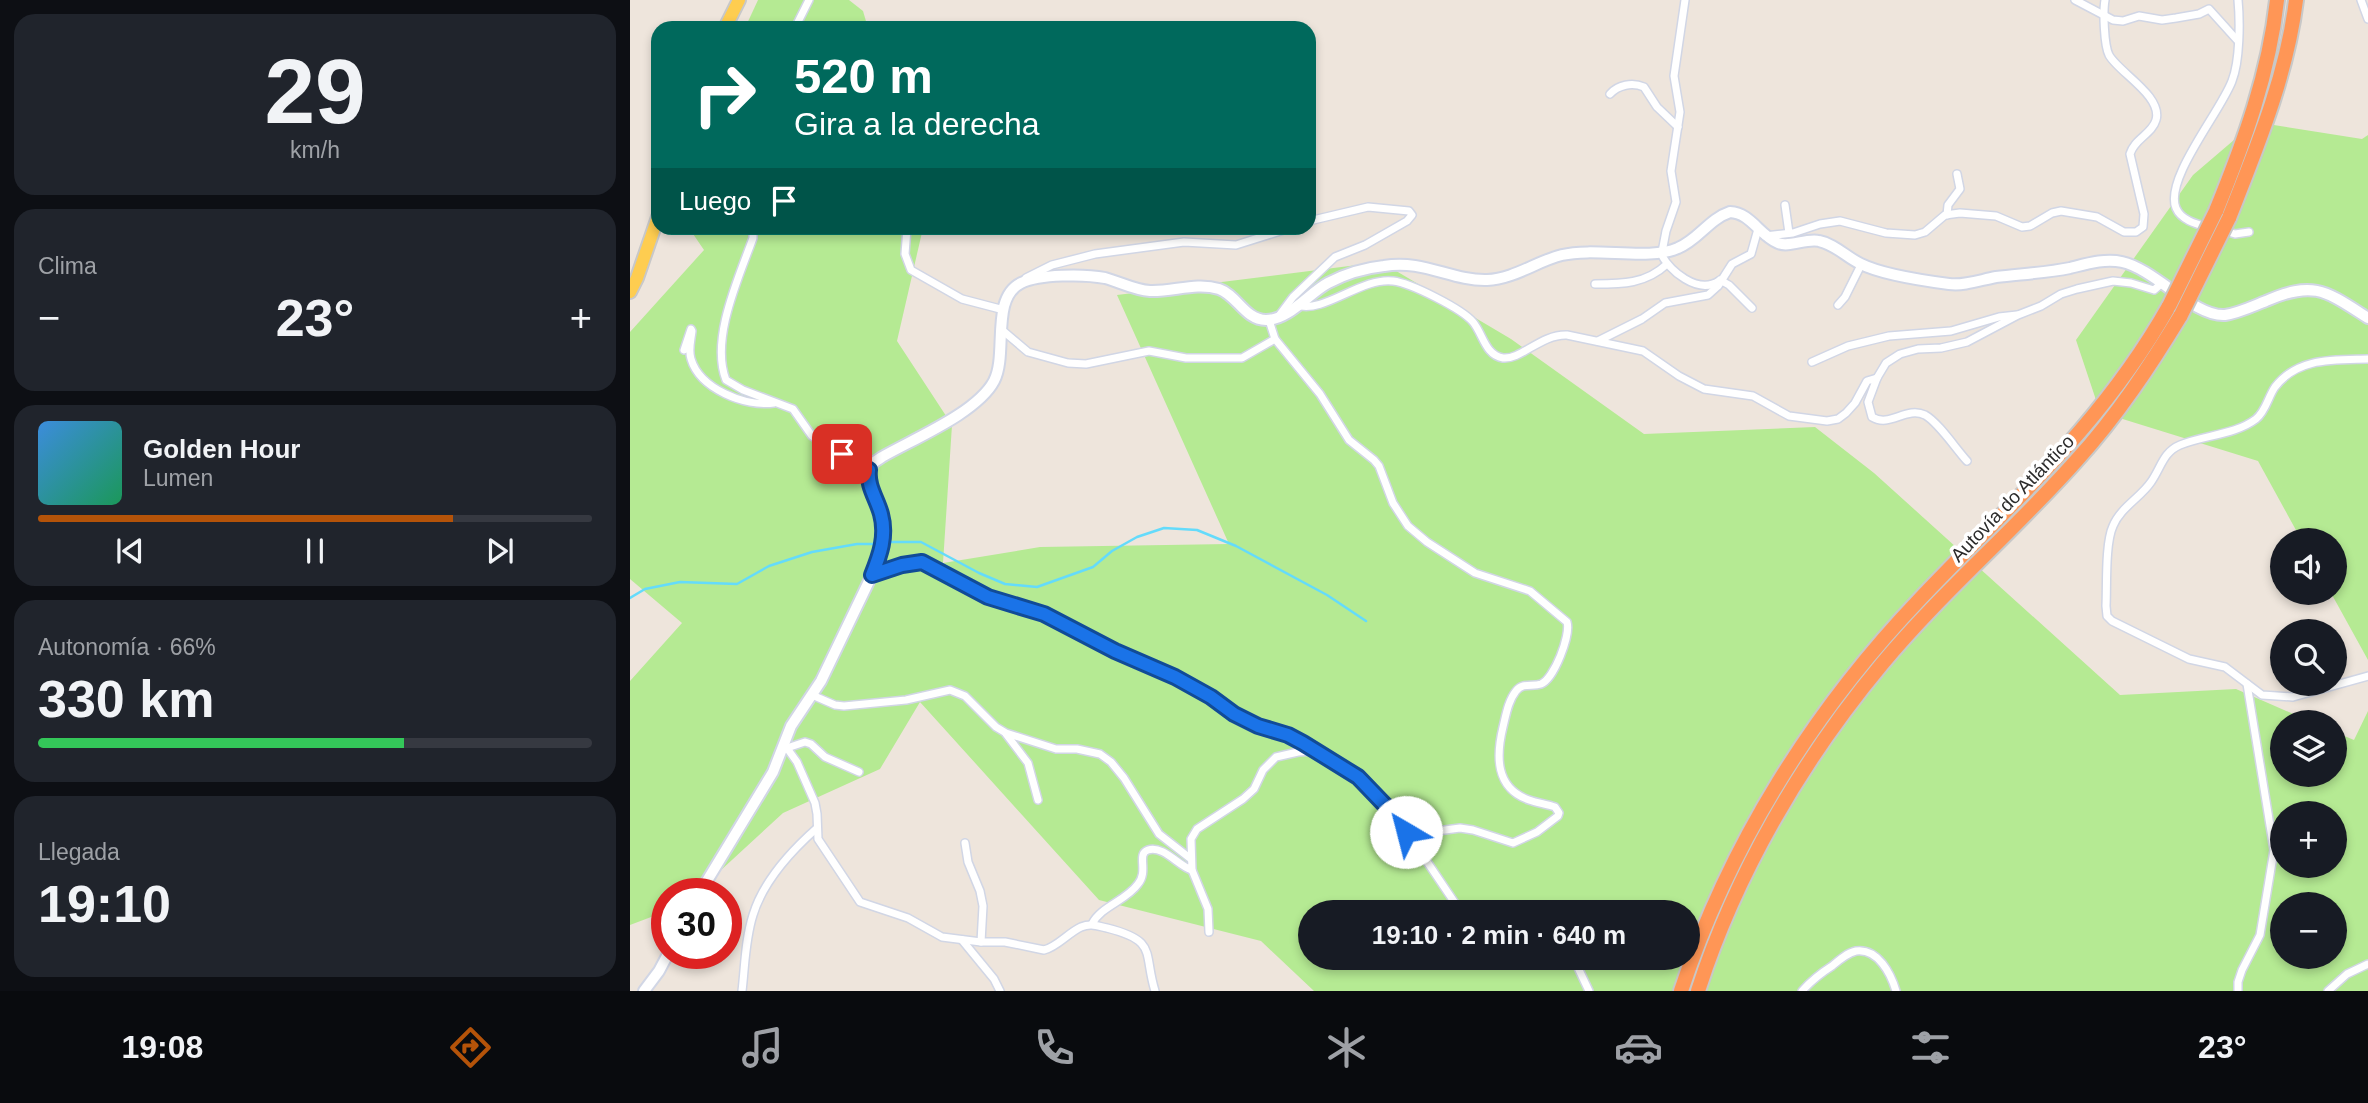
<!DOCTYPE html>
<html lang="es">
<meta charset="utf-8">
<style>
:root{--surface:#171b24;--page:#20242c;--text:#f1f3f6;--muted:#9ea1a6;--line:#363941;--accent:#b45309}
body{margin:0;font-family:Helvetica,sans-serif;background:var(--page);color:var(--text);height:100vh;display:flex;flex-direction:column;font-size:26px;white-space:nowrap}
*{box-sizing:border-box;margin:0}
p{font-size:23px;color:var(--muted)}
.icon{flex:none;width:38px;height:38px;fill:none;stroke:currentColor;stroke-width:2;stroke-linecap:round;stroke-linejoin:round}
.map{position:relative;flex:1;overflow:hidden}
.side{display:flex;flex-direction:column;gap:14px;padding:14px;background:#0d0f14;width:630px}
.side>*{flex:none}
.top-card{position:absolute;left:21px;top:21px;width:665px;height:214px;border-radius:21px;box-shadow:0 4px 10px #0003;background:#00695c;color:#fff;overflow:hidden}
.tools{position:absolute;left:1640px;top:528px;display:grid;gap:14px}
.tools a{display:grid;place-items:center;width:77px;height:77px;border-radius:50%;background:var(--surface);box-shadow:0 4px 10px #0003;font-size:35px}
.speed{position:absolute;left:21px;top:878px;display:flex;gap:14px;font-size:35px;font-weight:700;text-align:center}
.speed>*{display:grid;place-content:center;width:91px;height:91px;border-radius:50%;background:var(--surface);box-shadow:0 4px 10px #0003;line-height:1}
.speed .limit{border:10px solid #d22;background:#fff;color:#111}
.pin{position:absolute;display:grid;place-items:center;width:60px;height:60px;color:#fff;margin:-30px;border-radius:14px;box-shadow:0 4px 10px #0006}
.me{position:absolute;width:77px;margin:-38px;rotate:323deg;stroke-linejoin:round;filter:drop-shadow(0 0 5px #0008)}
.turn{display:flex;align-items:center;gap:24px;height:147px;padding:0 28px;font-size:32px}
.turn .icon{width:91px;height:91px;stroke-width:2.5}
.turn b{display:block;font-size:49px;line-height:60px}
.then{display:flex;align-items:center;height:66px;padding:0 28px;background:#0003;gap:14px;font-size:26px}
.big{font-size:52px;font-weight:600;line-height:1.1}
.side .card{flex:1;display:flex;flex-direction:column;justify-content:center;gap:10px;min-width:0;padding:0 24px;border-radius:21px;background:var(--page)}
.side .dial{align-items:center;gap:0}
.dial b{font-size:91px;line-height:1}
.song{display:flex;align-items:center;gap:21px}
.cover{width:84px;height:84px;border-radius:10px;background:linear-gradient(135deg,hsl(210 70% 55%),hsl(150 70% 35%))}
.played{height:7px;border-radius:4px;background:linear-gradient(90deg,var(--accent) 75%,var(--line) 75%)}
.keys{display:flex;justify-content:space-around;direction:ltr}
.heat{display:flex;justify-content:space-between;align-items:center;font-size:38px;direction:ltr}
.charge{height:10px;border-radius:5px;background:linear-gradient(90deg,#34c759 66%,var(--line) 0)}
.trip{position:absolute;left:668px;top:900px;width:402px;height:70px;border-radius:35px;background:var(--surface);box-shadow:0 4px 10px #0003;font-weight:600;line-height:70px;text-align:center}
.dock{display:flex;height:112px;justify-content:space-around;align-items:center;background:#090b0e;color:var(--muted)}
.dock .icon{width:49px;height:49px}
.dock .active{color:var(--accent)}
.dock b{font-size:32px;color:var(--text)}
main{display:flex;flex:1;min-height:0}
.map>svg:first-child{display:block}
.green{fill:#b5ea93;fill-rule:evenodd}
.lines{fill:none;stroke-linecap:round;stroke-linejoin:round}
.stream{stroke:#64dbfb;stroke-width:2.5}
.street-casing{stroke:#d1d6e5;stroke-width:10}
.secondary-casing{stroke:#d1d6e5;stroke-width:14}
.primary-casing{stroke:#c8c8c8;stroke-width:16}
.highway-casing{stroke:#c8c8c8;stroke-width:18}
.street{stroke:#fff;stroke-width:7}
.secondary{stroke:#fff;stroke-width:10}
.primary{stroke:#fecd50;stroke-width:12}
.highway{stroke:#ff9656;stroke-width:14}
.highway-bridge-casing{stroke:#c8c8c8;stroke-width:18;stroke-linecap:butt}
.highway-bridge{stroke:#ff9656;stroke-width:14}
.route-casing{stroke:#114b97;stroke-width:18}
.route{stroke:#1a73e8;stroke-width:12}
.labels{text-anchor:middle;stroke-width:7;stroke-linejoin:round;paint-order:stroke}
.street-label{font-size:19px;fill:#2b2b2b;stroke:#fff}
</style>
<main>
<section class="side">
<div class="card dial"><b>29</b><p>km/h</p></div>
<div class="card"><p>Clima</p>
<div class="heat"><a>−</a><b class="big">23°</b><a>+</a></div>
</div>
<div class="card">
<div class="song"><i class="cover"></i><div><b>Golden Hour</b><p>Lumen</p></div></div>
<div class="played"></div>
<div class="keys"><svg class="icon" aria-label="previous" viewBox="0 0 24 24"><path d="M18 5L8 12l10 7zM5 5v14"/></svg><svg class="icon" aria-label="pause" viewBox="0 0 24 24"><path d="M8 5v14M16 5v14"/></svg><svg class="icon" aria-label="next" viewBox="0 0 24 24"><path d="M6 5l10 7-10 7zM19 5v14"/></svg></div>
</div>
<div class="card"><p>Autonomía · 66%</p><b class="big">330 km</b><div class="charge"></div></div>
<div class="card"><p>Llegada</p><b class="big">19:10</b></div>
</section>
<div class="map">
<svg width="1738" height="991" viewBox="0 0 1738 991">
<rect width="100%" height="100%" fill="#eee5dc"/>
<g class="green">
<path d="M128,0H219L233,11L238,28H115Z"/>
<path d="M1625,122L1732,139L1738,135V660L1701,593H1704V541H1672L1628,461L1470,412L1446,340L1563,175Z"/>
<path d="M59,228H293L267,341L322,425L313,563L410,547L599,544L487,295L751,262L881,339L1014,434L1185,427L1244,473L1490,695L1606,689L1684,723H1652V775H1704L1705,732L1724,740L1738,711V991H684L631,941L469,900L290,702L250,769L153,813L65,894H37V911L0,925V681L52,623L0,579V332L74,250ZM1652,814H1704V866H1652ZM1652,905H1704V957H1652ZM681,912H1059V957H681Z"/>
</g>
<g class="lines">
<g class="stream">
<path d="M260,542H291L349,573L375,584L407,587L463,567L482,551L507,537L534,528L567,530L606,546L697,595L736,621"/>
<path d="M0,598L15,589L50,582L107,584L139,566L182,552L227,544H245"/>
</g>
<defs>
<g id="street">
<path d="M1445,0L1483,20L1493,21L1509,16L1532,20L1546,18L1569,14L1579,9L1607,40"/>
<path d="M1731,0L1738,19"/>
<path d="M165,28L179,0"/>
<path d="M980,94C988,85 1002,82 1014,87L1027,107L1048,127"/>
<path d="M1155,205L1159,233"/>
<path d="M1317,215L1318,205L1330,189L1327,174"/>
<path d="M1577,227C1566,224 1551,220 1546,208C1534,179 1591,111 1602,81C1610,61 1610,21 1608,0"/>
<path d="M123,228V238C109,277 80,339 96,380L113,390L163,409L182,436L239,470"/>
<path d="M277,228L275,254L281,270L332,299L374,310"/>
<path d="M1592,230L1605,234L1619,232"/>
<path d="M1135,236L1163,233L1190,224L1210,221L1256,233L1285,235L1295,232L1315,215L1330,213L1366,216L1392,227L1400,226L1422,213L1431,211L1467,217L1494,232H1506L1513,227L1514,214L1500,154C1504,139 1522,134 1526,120C1533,96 1488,72 1479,55C1474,45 1473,11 1475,0"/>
<path d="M1030,252C1039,271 1068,295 1089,281"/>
<path d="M1032,252L1036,231L1046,202L1041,171L1050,112L1044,76L1055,0"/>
<path d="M396,278L422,265L465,254L554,242L606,245L660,228"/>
<path d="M1090,280L1099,285L1122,308"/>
<path d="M965,284C992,284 1016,284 1037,264"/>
<path d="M667,305C694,314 731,277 763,281C781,283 832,309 843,322C853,334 855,355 873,358C891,360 911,334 937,335L1013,351L1049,376L1074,389L1123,396L1159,416L1197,421L1208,419L1216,413L1225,403L1237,381L1247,378"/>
<path d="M1208,305L1215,297L1231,265"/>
<path d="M648,317L663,297L705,257L735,245L777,221L782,215L779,211L738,207L679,221"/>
<path d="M639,320L645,339L690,394L719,440L744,460L749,466L763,503L778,526L797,542L845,573L900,591L937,622C941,635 924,679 911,684C902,687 893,682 886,691C878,701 876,715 873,727C866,756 865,788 899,800C907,803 916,804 925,807L929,813L928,816L907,832L883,843L843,830L830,828L800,832L778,826L775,829L831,912"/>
<path d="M372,330L398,352L438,363L456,364L519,351L556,358H612L645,339"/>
<path d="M968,341L1012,319L1035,303L1078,295L1088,286L1102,264L1121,254L1128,229"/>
<path d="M54,350L61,329L62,331C61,340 58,350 61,359C70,389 115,407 144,403"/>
<path d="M1738,359C1704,360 1668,357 1645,387C1638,397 1636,411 1626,419C1605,435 1574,435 1550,445C1533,452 1531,468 1521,482C1511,497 1490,508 1483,526C1475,543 1477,586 1476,606L1477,616L1482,621L1559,659L1595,667L1632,695L1663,697L1738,676"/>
<path d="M1182,362L1218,346L1259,336L1321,331L1369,317L1387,315"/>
<path d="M1337,461C1326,449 1308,422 1295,415C1276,406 1260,428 1242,417L1238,402L1247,378L1256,363L1270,354L1288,349L1311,348L1337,342L1388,315L1411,306L1431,294L1447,289L1483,281L1501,283L1524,290L1532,283"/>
<path d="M242,575L284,562H292L357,597L414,614L485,651L525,667L628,726L658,735L673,743L728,777L776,827"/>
<path d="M182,695L205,705L214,706L276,700L320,690L335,696L366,727L376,733L426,749H447L470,754L481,762L494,778L529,834L561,859"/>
<path d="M376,734L398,763L408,800"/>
<path d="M154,744L167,762L185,803L187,814L188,839L230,902L278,918L312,937L351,942H375L414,950C427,947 438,933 451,927C461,923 467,926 477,928C528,941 513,952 525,991"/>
<path d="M157,748L175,742L181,744L195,757L229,772"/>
<path d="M335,843L338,862L350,891L353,906L351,942"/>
<path d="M562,870L578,909L579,932"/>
<path d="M462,924C471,906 496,901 508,884C519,871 506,854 518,850C534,845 549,867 562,870L561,839L567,829L613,799L624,789L633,770L646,757L668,752L683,751"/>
<path d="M332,940L364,979L370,991"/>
<path d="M943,957L959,991"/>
<path d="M112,991C115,966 115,940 123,915C133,882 161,851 187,828"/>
<path d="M1172,991C1181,981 1191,973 1202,966C1209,960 1217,953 1226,951C1248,948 1261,974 1266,991"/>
<path d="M1608,991V982L1612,970L1630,935L1644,850L1617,684"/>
<path d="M1698,991L1717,974L1738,964"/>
</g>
<g id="secondary">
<path d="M69,894L143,772L161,726L191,681L242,575L253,540L254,527L238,476L243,463L252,457C283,439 347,413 364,381C378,355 360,298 391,283C409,274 455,274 475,278C490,282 504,290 520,291C543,292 566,282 589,289C607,295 615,320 636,320C659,320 679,293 698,283C715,274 735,268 754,266C793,259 822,281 857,280C884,279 907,261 932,255C966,247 1019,261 1048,248C1068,240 1079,219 1100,212C1121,213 1129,235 1148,243C1159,248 1176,238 1189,241C1205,244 1216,257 1231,264C1251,274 1296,281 1319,284C1335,286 1350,280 1366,277C1391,274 1415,273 1440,268C1456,264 1475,258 1492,262C1525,269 1564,317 1595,315C1609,313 1623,306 1636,301C1684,280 1696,291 1738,318"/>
<path d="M14,991L29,971L38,954"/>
</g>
<g id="primary">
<path d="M95,28L109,0"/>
<path d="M0,292L7,278L28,217"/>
</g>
<g id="highway">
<path d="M1586,211C1614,142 1639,74 1647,0"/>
<path d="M1599,218C1627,147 1657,75 1666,0"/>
<path d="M1051,991C1099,845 1184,710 1289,600C1381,503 1472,425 1539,306"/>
<path d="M1068,991C1106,873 1172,760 1252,664C1312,592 1384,531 1446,461C1487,416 1520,366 1551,315"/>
</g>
</defs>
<use href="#street" class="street-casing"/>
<use href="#secondary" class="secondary-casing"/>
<use href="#primary" class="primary-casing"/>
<use href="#highway" class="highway-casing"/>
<use href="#street" class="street"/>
<use href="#secondary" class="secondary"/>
<use href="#primary" class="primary"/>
<use href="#highway" class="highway"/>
<defs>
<g id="highway-bridge">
<path d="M1539,306L1586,211"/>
<path d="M1551,315L1599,218"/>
</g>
</defs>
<use href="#highway-bridge" class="highway-bridge-casing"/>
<use href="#highway-bridge" class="highway-bridge"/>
</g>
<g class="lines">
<defs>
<path id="route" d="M212,454L239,470C237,486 247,499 251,514C257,536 250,555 242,575L272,565L292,562L358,597L414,614L485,651L545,677L581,697L604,714L628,726L658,735L673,743L728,777L776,827V832"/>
</defs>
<use href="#route" class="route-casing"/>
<use href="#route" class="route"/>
</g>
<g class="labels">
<g class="street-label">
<text transform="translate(1382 498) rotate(-46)" y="7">Autovía do Atlántico</text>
</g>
</g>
</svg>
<div class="tools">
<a><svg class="icon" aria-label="sound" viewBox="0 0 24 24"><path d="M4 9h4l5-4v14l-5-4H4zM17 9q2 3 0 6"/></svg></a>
<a><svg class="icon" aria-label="search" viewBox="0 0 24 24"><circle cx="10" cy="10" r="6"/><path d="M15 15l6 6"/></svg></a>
<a><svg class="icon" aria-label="layers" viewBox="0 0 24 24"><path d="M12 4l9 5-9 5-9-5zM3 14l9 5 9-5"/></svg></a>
<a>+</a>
<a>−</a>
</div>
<div class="speed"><div class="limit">30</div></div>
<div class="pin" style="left:212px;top:454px;background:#d93025"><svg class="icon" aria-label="arrive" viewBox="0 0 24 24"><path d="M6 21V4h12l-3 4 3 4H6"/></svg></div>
<svg class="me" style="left:776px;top:832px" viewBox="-20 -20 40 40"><circle r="19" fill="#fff"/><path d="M0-13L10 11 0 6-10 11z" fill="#1a73e8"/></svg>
<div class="trip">19:10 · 2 min · 640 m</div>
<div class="top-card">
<div class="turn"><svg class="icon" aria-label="right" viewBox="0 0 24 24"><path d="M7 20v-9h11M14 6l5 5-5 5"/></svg><div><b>520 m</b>Gira a la derecha</div></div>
<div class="then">Luego<svg class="icon" aria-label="arrive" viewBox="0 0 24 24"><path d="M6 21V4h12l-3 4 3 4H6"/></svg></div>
</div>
</div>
</main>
<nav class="dock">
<b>19:08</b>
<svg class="icon active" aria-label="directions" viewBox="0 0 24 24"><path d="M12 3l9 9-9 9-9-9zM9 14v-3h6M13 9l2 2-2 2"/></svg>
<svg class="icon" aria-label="music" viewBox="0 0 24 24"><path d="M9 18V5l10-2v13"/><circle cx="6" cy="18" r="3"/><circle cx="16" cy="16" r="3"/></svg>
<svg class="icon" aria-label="phone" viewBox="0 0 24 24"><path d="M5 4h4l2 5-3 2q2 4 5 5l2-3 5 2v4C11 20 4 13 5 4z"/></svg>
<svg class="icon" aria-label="climate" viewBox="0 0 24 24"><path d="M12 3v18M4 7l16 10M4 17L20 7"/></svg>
<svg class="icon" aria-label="car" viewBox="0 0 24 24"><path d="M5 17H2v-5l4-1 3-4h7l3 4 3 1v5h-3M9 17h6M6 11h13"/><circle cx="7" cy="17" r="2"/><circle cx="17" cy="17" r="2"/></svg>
<svg class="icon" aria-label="filters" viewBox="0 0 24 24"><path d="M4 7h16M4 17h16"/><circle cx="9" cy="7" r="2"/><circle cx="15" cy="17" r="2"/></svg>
<b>23°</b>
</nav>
